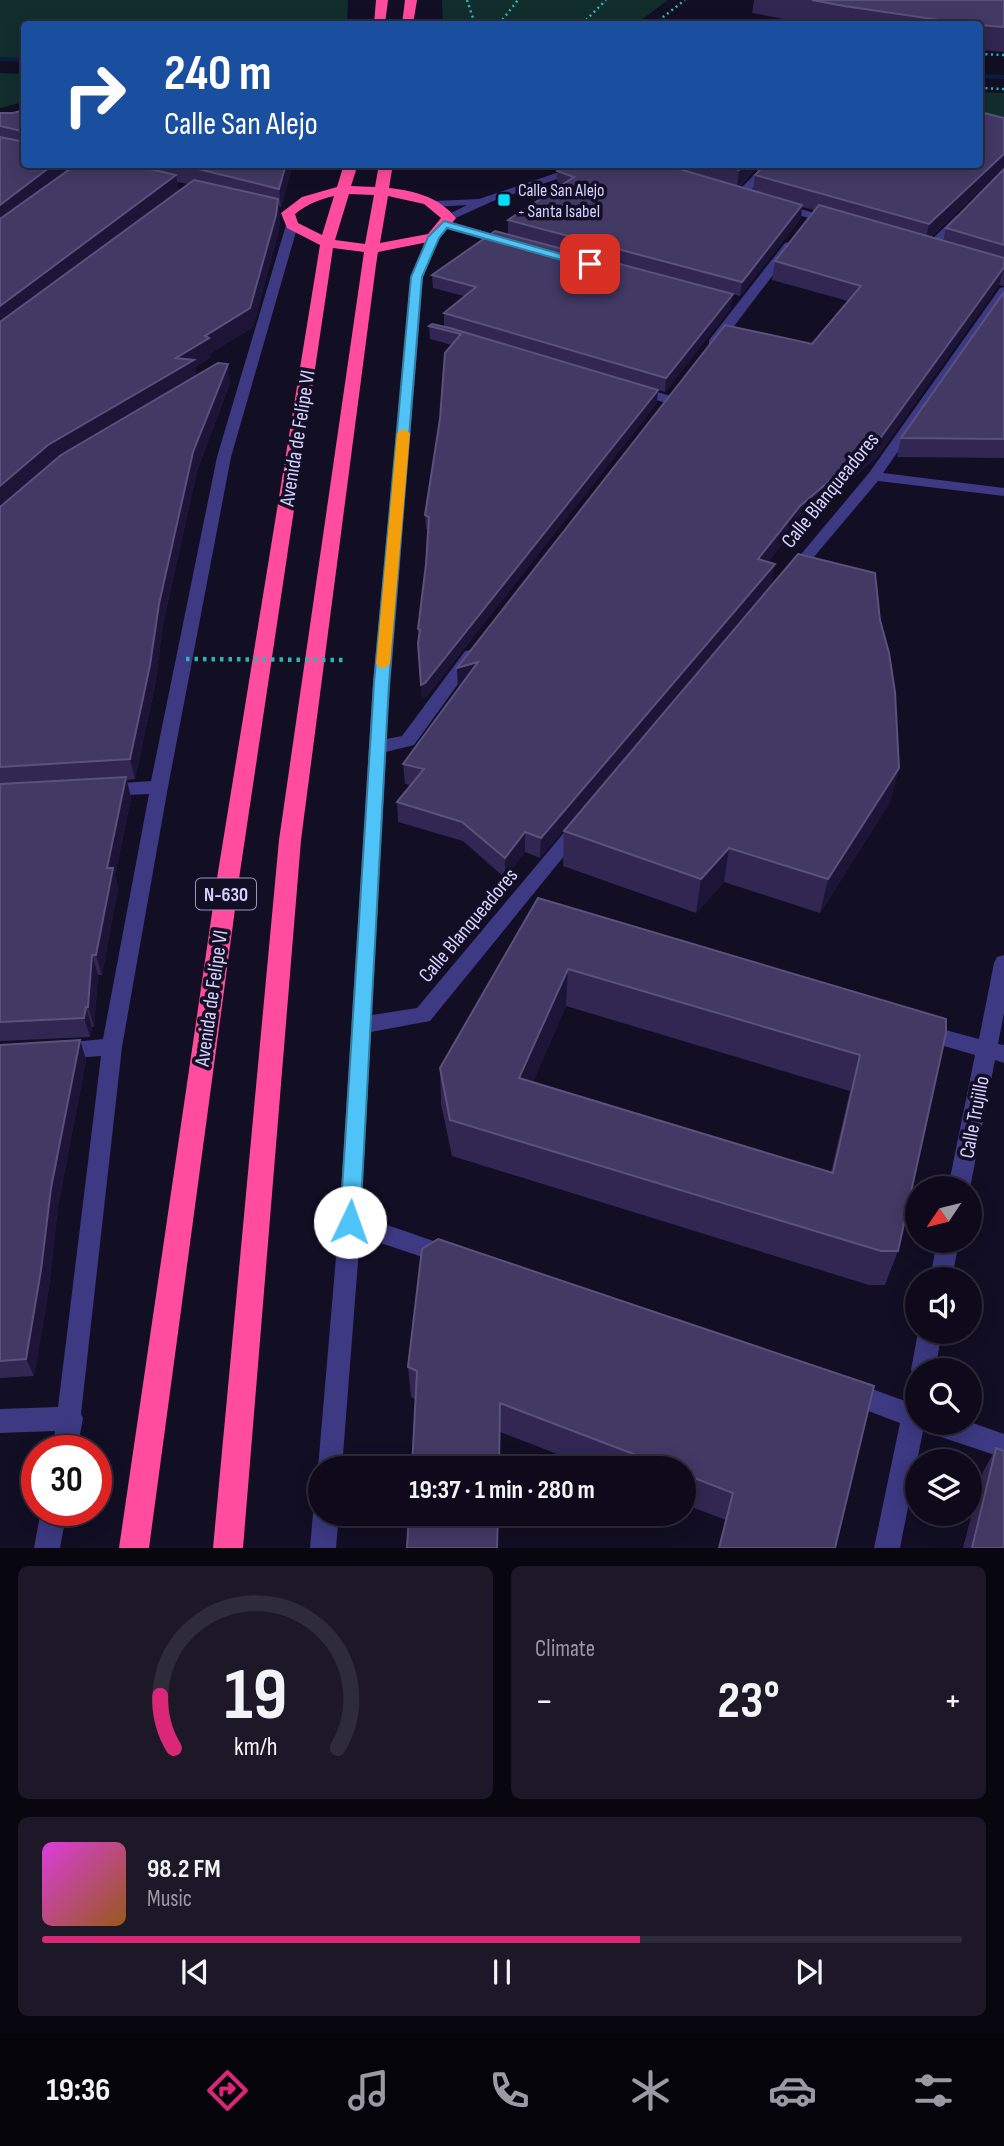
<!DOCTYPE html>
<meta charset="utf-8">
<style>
:root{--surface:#0e0a1b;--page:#1c1828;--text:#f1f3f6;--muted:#9b9aa3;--line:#2e2b3a;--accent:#db2777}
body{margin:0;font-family:"Sofia Sans Condensed",sans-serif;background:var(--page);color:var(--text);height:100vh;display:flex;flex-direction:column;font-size:26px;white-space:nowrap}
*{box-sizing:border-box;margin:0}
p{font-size:23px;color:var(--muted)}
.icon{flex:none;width:38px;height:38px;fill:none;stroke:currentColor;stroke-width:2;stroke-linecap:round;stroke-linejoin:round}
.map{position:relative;height:1548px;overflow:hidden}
.sheet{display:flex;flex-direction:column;gap:18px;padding:18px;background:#08060f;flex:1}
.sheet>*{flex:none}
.banner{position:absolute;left:21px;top:21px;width:962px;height:147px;border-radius:7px;box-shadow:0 4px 18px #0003,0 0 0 2px var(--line);background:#1a4fa0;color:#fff;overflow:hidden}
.needle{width:46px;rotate:235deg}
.buttons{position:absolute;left:905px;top:1176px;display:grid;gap:14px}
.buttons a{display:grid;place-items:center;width:77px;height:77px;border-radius:50%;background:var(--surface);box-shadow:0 4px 18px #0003,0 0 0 2px var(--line);font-size:35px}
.speed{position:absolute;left:21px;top:1435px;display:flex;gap:14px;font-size:35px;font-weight:700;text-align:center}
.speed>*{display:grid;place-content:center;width:91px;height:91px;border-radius:50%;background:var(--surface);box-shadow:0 4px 18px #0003,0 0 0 2px var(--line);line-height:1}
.speed .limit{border:10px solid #d22;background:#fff;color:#111}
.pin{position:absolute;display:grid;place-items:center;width:60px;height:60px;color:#fff;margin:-30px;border-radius:14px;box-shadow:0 4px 10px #0006}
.me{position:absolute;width:77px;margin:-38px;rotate:3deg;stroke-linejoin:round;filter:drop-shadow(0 0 5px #0008)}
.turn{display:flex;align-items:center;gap:24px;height:147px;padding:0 28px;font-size:32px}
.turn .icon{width:91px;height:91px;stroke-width:2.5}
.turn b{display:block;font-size:49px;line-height:60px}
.big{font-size:52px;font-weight:700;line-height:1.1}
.sheet .widget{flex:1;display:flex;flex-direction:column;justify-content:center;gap:10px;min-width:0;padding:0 24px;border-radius:10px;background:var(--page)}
.sheet .dial{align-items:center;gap:0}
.dial svg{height:182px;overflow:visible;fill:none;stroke:var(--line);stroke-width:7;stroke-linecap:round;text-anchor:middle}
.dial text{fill:var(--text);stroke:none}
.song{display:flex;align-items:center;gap:21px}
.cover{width:84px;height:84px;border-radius:10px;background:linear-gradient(135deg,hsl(300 70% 55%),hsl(30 70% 35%))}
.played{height:7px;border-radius:4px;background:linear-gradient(90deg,var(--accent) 65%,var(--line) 65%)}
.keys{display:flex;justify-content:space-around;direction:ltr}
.heat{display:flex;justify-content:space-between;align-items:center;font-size:38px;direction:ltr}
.sheet .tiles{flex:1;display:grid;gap:18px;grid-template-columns:1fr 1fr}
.widget:last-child{grid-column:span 2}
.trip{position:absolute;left:308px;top:1456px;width:388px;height:70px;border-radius:35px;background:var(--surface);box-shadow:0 4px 18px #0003,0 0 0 2px var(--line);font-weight:700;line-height:70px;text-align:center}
.menu{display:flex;height:112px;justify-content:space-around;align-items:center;background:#06040b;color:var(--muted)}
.menu .icon{width:49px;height:49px}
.menu .on{color:var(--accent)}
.menu b{font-size:32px;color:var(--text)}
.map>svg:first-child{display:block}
.green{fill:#112e2d}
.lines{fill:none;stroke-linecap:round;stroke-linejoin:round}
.stream{fill:#0a1d41;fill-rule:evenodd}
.path{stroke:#2fb5b0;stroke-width:2.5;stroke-dasharray:2 3.5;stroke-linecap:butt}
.street{fill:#3d3983;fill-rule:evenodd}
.highway{fill:#ff4c9e;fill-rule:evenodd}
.path-bridge{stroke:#2fb5b0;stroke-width:4.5;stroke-dasharray:3.5 5;stroke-linecap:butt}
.wall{fill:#312752;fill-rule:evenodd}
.shaded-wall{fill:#1d1538}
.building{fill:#423965;stroke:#5a517d;stroke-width:2;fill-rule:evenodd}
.route{fill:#4fc3f7;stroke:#337fa1;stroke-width:2}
.slow{fill:#f59e0b}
.poi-dot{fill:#01defc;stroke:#120e24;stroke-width:2.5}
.labels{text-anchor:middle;stroke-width:7;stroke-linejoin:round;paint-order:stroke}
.far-poi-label{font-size:18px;fill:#d7d1ff;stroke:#120e24;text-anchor:start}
.shield{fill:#120e24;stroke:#9c96bd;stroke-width:2}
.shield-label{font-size:19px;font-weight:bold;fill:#d7d1ff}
.street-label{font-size:21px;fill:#d7d1ff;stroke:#120e24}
</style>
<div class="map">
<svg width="1004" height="1548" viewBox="0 0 1004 1548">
<rect width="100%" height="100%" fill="#120e24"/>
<g class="green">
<path d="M0,0H348L347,24H24V60L0,59Z"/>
<path d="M442,0H668L636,24H443Z"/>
<path d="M0,73L24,74V102L0,108Z"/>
<path d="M980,92L1004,93V122L980,116Z"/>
</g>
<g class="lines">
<g class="stream">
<path d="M0,57L24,58V62L0,61Z"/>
<path d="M980,74L1004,75V79L980,78Z"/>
</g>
<g class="path">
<path d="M467,0L475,24"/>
<path d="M499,24L518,0"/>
<path d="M582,24L606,0"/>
<path d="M654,24L685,0"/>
<path d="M980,54L1004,55"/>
<path d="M980,88L1004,89"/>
</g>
<g class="street">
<path d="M583,164H601L493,201L449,221L513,240V246H505L441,227L439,224L445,220V216L467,205L434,207L428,204L434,201L479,199Z"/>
<path d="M765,164H777L744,197H736V193Z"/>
<path d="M779,203L836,219L838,221L832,225L775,208V204Z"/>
<path d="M957,215L967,217L933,252H925V246Z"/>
<path d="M292,221L298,225L231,457L168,787L122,1047L81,1414L83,1418L77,1451H53L55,1431L0,1433V1409L58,1407L101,1056L60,1059L53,1056L50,1050L53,1044L103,1039L149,794L107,796L101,795L98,790L101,785L107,784L151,781L217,457L286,225Z"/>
<path d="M433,233L439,237L423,277L386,739L402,736L465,651L471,650L479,655L414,745L386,752L372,1015L417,1008L572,823H584L587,828L430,1021L371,1032L361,1216L454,1248L457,1255L454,1262L446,1265L360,1236L342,1468H320V1474L318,1468L339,1222L373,683L411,277L427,237Z"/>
<path d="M789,242L795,246L719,346H709V340L785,243Z"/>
<path d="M1004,287V300L883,473L1004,488V496L878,481L797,577H787L784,574L787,571L869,473L1000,288Z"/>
<path d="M636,386L675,397L677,400L670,404L631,393V387Z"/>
<path d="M1004,955V1013L998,1044L1004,1045V1063L995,1060L970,1188H948L975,1055L916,1038L913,1032L916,1026L923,1024L979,1039L994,963L997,957Z"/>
<path d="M937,1241H959L952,1279H930Z"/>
<path d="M918,1332H942L935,1370H917V1379L911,1370Z"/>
<path d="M850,1381L905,1401L909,1391L917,1387V1423L970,1422L1004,1434V1458L926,1432L924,1426L900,1548H874L900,1423L842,1401L838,1393L842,1385Z"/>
<path d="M320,1504V1514H339L336,1548H310L313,1514Z"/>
<path d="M41,1510H67L60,1548H34Z"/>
</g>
<g class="highway">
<path d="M376,0H388L385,24H374Z"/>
<path d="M405,0H417L413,24H402Z"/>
<path d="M344,164H358L351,186L375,187L379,164H393L389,188C415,191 439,197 456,218L438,240L378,252L376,265L301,840L243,1548H213L279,840L364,252L333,248L240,872L149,1548H119L218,872L320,245L287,228L281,213L302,197L337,187ZM349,194L374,195L365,244L335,240ZM334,196L322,235L298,223L295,214C307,204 320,199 334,196ZM388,196L424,204L441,218L428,234L380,243Z"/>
</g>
<path class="path-bridge" d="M186,659L344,660"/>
</g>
<g class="wall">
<path d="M754,0H1004V52L980,50V24H810L752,13Z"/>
<path d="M0,113L75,164V166L77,164H293L281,207L278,206L280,218L278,234L253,327L211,353V357L195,367L196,376L230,383L197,471L163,624L155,685L135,779L127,780L131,798L115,875L118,888L102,975H98L94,1027H92L90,1037L0,1041ZM177,182L188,184L179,191Z"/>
<path d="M563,164H761L739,187L753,191L755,175L1004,167L931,237L943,241L946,228L1004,169V286L999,285L877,457L797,525L768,562L772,583L540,858L525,852L505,878L463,841L398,822L397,802L411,785L405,784L403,764L459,687L458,688L457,668L812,344L848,301L772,280L775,261L814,210L802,207L801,218L740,296L508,234V220L561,186L557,184V171L563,166Z"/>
<path d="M432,275L731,308L665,392L525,350L657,403L426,697L422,698L418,629L426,564L428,530L426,529L425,515L452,345L430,339L429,326H444V313L464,296L433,288Z"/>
<path d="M1004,292V458L897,457L901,438Z"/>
<path d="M899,768L890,802L820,913L724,882L696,913L563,866L564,831Z"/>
<path d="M538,898L946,1019L898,1251L885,1285H869L452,1156L441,1104L440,1068ZM566,1006L850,1091L831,1172L533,1082Z"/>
<path d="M80,1040L86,1060L58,1206L49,1287L34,1376L0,1378V1045Z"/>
<path d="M408,1367L874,1386L726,1520L684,1504V1468H593L500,1432L499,1468H412L415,1399L411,1397Z"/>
<path d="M996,1448L1004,1548H963L982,1474Z"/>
</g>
<g class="shaded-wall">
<path d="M1004,154V167L925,242L929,224Z"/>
<path d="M54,164H75L76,169L0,226V205Z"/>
<path d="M286,164H293L281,207L279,189Z"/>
<path d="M745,164H761L737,188L739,170Z"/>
<path d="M176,175L179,193L0,329V306Z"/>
<path d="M278,199L280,218L278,234L253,327L211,353V357L195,367L197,379L0,511V486L48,445L176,358L205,336Z"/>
<path d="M802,205L801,218L740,296L742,282Z"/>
<path d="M1004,267L999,285L877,457L797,525L755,579L758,559L800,506Z"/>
<path d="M733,294L731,308L665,392L666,378Z"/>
<path d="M228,364L230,383L197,471L163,624L155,685L135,779L130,759L159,604L193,452Z"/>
<path d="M658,390L657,403L426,697L422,698L421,685Z"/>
<path d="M775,564L772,583L540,858L541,838Z"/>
<path d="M478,662V682L458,688L457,668Z"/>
<path d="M899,768L890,802L820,913L828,879Z"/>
<path d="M126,777L131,798L115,875L118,888L102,975L96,955L107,868Z"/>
<path d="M525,832V852L505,878V858Z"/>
<path d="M729,848L724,882L696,913L701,879Z"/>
<path d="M92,955L98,975L94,1027L88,1007Z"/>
<path d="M568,969L566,1006L519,1115V1078Z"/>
<path d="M86,1007L92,1027L90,1037L84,1018Z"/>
<path d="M80,1040L86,1060L58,1206L49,1287L34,1376L26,1359L51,1188Z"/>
</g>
<g class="building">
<path d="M812,0H1004V27L967,24L844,6Z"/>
<path d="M24,110V164H54L0,205V137L20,141L23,138L22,131L0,126V113H13Z"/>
<path d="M980,112L1004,118V154L929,224L755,175L765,164H980Z"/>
<path d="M77,164H128L176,175L0,306V219Z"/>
<path d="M178,164H286L279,189Z"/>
<path d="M569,164H662L802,205L742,282L508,220L574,177L557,171L558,168Z"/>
<path d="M716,164H745L739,170Z"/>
<path d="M1004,169V245L946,228Z"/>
<path d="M194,180L278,199L276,215L250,308L205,336L209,338L176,358L194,360L48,445L0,486V322Z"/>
<path d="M819,205L1004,258V267L881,437L800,506L758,559L775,564L541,838L525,832L505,858L462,822L397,802L424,769L403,764L478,662L457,668L725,325L812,344L861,286L775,261Z"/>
<path d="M495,231L733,294L666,378L444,313L476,287L432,275Z"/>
<path d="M1004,292V439L901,438Z"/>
<path d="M432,324L450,328L658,390L425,683L421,685L418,643L420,630L418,629L426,564L429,517L425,515L440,419L445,353L461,334L429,326Z"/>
<path d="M218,363L228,364L193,452L159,604L150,665L130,759L0,767V507L61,455Z"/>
<path d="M798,554L875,573L880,620L889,653L895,692L899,768L828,879L729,848L701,879L564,831Z"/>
<path d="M126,777L107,868H113L96,955H92L88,1007H86L84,1018L0,1022V784Z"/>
<path d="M538,898L946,1019V1033L898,1251H881L450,1120L440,1068ZM568,969L860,1055L833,1173L519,1078Z"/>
<path d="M80,1040L51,1188L41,1270L26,1359L0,1361V1045Z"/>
<path d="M438,1239L874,1386L835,1548H719L733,1493L684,1474V1468H670L500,1403L499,1468H412L417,1371L408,1367L422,1249Z"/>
<path d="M996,1448L1004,1451V1548H972Z"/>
<path d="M409,1514H498L497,1548H407Z"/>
</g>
<path class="route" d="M444,221L596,264L590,268L447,228L439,238L422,277L389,683L360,1222L357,1228L350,1231L343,1228L340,1222L374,683L411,277L428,237Z"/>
<path class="slow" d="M403,429L410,433L390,664L383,669L376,664L397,433Z"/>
<rect class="poi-dot" x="497" y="193" width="14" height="14" rx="3.5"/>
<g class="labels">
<g class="far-poi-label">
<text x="518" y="196">Calle San Alejo<tspan x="518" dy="21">- Santa Isabel</tspan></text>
</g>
<rect class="shield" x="196" y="878.5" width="60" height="31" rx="5"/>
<g class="shield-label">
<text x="226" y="901">N-630</text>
</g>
<g class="street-label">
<text transform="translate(297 438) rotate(-81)" y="7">Avenida de Felipe VI</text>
<text transform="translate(830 490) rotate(-51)" y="7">Calle Blanqueadores</text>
<text transform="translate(468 925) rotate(-50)" y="7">Calle Blanqueadores</text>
<text transform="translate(211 998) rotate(-82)" y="7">Avenida de Felipe VI</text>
<text transform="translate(974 1117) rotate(-79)" y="7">Calle Trujillo</text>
</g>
</g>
</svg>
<div class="buttons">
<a><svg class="needle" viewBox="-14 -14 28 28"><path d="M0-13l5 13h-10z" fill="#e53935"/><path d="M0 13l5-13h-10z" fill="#9b9aa3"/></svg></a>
<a><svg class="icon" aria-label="sound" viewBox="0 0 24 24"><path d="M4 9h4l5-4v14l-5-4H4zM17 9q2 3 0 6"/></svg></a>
<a><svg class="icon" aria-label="search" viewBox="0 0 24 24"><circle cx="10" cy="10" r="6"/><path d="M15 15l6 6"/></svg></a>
<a><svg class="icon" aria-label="layers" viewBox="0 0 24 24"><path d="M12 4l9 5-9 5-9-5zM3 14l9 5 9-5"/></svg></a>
</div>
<div class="speed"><div class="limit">30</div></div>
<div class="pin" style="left:590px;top:264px;background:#d93025"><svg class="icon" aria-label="arrive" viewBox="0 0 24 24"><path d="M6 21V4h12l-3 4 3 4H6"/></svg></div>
<svg class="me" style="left:350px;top:1222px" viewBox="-20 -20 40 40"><circle r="19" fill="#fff"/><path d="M0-13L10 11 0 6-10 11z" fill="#4fc3f7"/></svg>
<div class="trip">19:37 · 1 min · 280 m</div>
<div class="banner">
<div class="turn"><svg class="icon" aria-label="right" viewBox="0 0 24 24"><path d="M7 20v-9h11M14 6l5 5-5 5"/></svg><div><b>240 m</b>Calle San Alejo</div></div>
</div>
</div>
<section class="sheet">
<div class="tiles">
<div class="widget dial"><svg viewBox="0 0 100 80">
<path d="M14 69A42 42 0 1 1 86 69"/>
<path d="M14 69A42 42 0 0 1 8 46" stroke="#db2777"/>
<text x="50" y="56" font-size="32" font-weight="700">19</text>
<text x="50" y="72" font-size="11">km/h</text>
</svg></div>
<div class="widget"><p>Climate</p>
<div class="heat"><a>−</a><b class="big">23°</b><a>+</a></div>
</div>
<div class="widget">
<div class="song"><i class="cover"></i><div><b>98.2 FM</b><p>Music</p></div></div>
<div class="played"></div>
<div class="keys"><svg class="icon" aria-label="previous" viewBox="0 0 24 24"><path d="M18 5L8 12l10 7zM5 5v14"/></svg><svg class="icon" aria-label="pause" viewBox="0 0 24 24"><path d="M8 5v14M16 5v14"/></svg><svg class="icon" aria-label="next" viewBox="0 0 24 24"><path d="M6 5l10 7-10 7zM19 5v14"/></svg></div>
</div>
</div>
</section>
<nav class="menu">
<b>19:36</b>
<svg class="icon on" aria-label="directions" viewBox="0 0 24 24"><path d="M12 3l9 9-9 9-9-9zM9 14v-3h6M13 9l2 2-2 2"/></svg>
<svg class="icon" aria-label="music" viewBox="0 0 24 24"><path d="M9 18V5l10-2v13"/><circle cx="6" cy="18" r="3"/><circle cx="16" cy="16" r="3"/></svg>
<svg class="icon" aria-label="phone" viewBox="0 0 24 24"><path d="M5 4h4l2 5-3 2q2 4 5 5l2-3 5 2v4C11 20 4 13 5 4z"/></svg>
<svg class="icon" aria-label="climate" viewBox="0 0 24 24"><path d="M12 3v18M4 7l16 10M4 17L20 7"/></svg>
<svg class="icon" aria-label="car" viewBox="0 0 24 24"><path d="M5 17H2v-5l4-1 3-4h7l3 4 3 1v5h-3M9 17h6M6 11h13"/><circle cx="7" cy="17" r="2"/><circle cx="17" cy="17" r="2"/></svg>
<svg class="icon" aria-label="filters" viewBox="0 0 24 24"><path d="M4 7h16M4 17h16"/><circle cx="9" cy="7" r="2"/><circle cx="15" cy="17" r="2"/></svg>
</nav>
